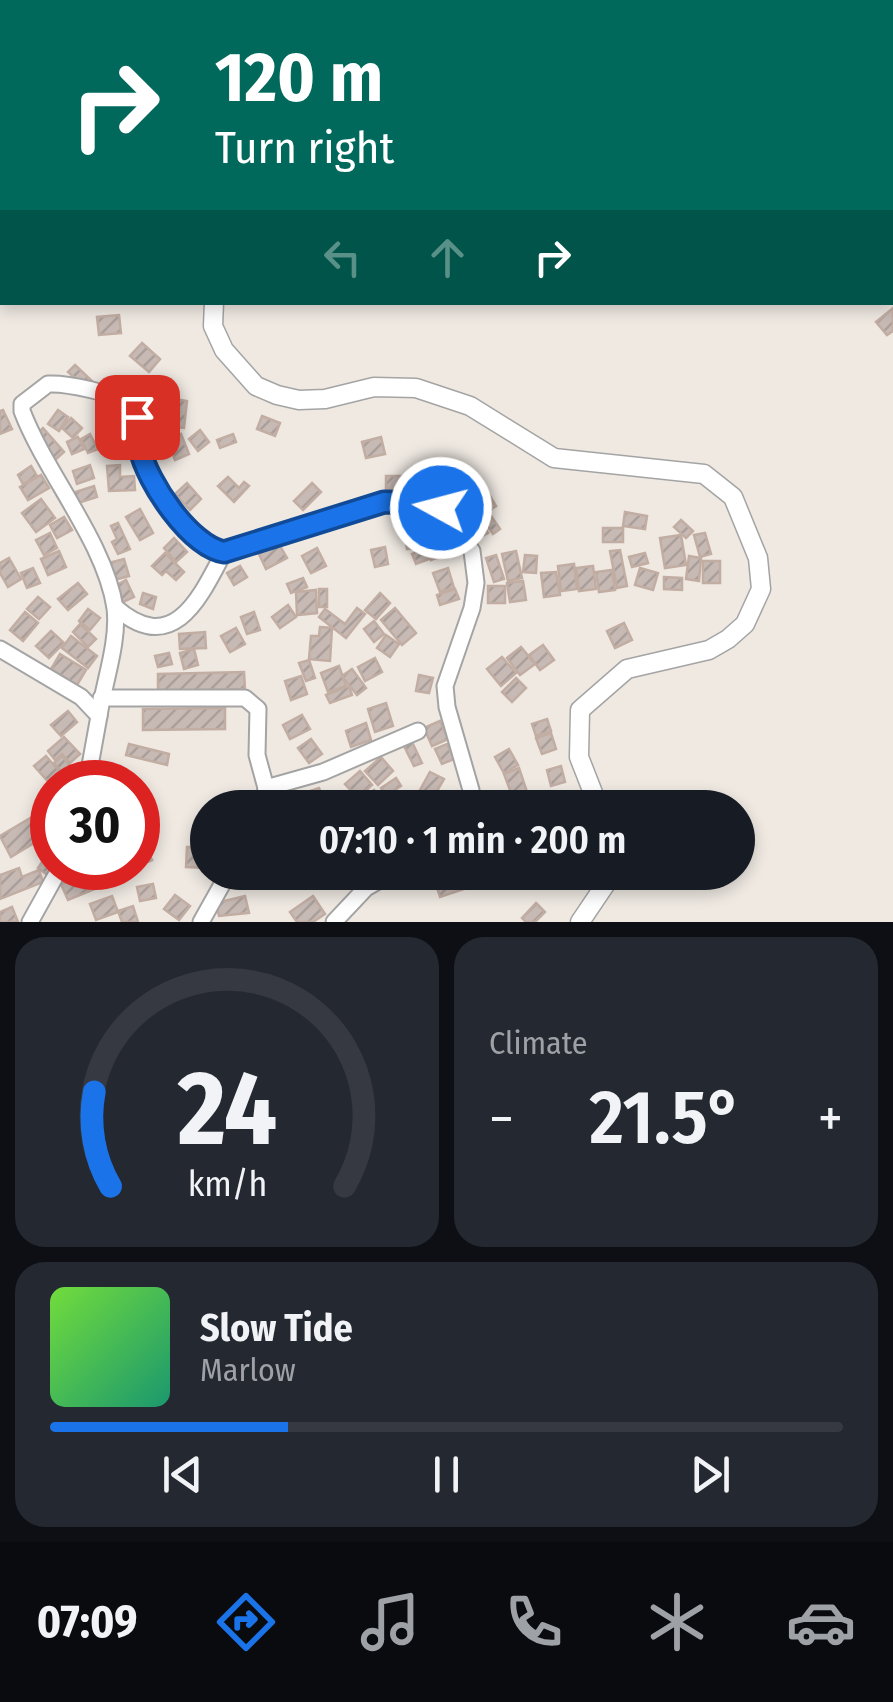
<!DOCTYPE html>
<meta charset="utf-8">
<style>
:root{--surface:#171b24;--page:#242831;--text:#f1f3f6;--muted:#9ea1a6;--line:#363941;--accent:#1a73e8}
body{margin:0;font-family:"Fira Sans Condensed",sans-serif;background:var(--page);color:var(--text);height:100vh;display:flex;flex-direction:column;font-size:38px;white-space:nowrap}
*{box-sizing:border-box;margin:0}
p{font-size:32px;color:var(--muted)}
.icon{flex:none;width:55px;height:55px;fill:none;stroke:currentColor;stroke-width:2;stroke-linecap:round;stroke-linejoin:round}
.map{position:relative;height:922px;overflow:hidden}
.drawer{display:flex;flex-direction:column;gap:15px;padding:15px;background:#0d0f14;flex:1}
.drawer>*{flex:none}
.hud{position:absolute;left:0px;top:0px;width:895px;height:305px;box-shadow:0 5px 15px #0003;background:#00695c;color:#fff;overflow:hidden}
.speed{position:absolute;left:30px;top:760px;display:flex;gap:20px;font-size:50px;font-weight:700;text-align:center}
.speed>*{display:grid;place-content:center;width:130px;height:130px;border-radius:50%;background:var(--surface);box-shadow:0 5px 15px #0003;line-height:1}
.speed .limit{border:15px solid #d22;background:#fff;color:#111}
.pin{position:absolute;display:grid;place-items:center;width:85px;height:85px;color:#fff;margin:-42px;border-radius:20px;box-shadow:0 5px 15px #0006}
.me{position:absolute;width:110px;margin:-55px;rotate:277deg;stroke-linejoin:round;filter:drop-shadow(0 0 8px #0008)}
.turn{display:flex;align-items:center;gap:35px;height:210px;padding:0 50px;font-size:45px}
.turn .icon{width:130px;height:130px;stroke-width:2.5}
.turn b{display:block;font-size:70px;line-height:85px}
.lanes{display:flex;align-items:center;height:95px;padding:0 50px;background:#0003;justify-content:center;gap:50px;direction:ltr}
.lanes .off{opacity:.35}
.big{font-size:75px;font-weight:600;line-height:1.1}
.drawer .widget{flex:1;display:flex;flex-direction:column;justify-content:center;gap:15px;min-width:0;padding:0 35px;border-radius:30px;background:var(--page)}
.drawer .dial{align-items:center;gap:0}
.dial svg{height:260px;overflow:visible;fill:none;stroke:var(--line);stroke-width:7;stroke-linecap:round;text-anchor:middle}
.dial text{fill:var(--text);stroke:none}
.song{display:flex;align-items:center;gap:30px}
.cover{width:120px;height:120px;border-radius:15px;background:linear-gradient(135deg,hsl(100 70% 55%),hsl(160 70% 35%))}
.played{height:10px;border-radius:5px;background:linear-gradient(90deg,var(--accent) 30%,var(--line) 30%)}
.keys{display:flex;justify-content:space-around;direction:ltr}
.heat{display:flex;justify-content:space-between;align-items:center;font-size:55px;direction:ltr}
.drawer .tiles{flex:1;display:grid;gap:15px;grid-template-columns:1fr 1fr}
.widget:last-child{grid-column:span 2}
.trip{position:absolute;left:190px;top:790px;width:565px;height:100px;border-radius:50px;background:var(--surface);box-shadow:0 5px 15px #0003;font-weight:600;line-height:100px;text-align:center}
.tabs{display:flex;height:160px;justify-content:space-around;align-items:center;background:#090b0e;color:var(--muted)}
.tabs .icon{width:70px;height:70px}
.tabs .selected{color:var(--accent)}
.tabs b{font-size:45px;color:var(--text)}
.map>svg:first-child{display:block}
.building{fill:url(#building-hatch);stroke:#c2ada3;stroke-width:2.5}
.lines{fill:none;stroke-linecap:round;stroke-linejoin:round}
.minor-casing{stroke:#a4a4a4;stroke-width:19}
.tertiary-casing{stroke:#a4a4a4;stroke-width:21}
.minor{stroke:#fff;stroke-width:15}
.tertiary{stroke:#fff;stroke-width:18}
.route-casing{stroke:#114b97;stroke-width:25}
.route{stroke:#1a73e8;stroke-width:18}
</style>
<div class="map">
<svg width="893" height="922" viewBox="0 0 893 922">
<defs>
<pattern id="building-hatch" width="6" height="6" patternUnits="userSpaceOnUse" patternTransform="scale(2.5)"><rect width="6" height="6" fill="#c7bab5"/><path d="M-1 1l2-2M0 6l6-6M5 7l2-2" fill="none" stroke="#aa9f9b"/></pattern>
</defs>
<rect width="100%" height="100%" fill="#efe9e2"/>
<g class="building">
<path d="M893,308V331L887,335L876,322Z"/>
<path d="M119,315L121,333L99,335L97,317Z"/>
<path d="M142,343L160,359L149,372L130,356Z"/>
<path d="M75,365L92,381L86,388L68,372Z"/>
<path d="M169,398L187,401L184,428L165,426Z"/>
<path d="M3,410L12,429L0,434V411Z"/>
<path d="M58,410L68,417L59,431L48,424Z"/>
<path d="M262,416L280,423L275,436L257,429Z"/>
<path d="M71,418L82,428L73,438L62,428Z"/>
<path d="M43,428L64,452L55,460L35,436Z"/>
<path d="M200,430L209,442L198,451L189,439Z"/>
<path d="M90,434L98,449L88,453L81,439Z"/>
<path d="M181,434L189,454L175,460L167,440Z"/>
<path d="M233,434L236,442L220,448L217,440Z"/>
<path d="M78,437L84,449L72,454L67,442Z"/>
<path d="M381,437L385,454L366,458L362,442Z"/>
<path d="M90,465L94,478L77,484L73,471Z"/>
<path d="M120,465V477L134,476L135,490L109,491L107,466Z"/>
<path d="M31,466L37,476L23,484L18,475Z"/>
<path d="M444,469L459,478L442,508L412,491L419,479L434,487Z"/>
<path d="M41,475L49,488L28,500L20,487Z"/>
<rect x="386" y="476" width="20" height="14"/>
<path d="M228,477L239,488L244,482L249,486L234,502L218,486Z"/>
<path d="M187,483L201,499L190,510L175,494Z"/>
<path d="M312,483L321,492L303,510L294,501Z"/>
<path d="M94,486L97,497L72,505L69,494Z"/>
<path d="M485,488L496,506L477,518L466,500Z"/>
<path d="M41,499L55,518L36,532L22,513Z"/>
<path d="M140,509L153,533L140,540L126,517Z"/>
<path d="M625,512L647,516L645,529L623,526Z"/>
<path d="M489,513L500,529L493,534L482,518Z"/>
<path d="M64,517L72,530L57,538L50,525Z"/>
<path d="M479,517L488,533L474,540L466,525Z"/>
<path d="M681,520L693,531L686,538L674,527Z"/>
<path d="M118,523L130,549L118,554L112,542L117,539L111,526Z"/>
<path d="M438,524L442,544L425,547L422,526Z"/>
<rect x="603" y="528" width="20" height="14"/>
<path d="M420,531L422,548L407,549L405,532Z"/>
<path d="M50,533L57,548L44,555L36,540Z"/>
<path d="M705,533L711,554L700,557L694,535Z"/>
<path d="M681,535L686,565L665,568L660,538Z"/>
<path d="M174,538L187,552L176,562L164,548Z"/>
<path d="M446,543L450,552L431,560L427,551Z"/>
<path d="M279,544L287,558L266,569L259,554Z"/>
<path d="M385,547L388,564L375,567L371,550Z"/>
<path d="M317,548L326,566L311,573L302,556Z"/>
<path d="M425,549L429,559L416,564L412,554Z"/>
<path d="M620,550L627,586L617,588L610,551Z"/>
<path d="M59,551L66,567L48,575L41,559Z"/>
<path d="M516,551L522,578L508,581L502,554Z"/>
<path d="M165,553L184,572L176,580L166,571L162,575L152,566Z"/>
<path d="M645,553L648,563L632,567L629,557Z"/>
<path d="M496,555L504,579L494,582L486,558Z"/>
<path d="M525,555L537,556L536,573L523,572Z"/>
<path d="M689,556L701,558L699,581L686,579Z"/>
<path d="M9,558L21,579L8,587L0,573V563Z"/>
<path d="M124,559L129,576L114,580L109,563Z"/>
<rect x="703" y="561" width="17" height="22"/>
<path d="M574,564L577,589L561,591L558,566Z"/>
<path d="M240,566L247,577L234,585L227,573Z"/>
<path d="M593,566L596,589L579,591L576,568Z"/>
<path d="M33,568L40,583L27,588L21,573Z"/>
<path d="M448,568L454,588L440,592L433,573Z"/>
<path d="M640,568L658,573L653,590L635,585Z"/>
<path d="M612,570L615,590L599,592L596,572Z"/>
<path d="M556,572L560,595L544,597L541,573Z"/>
<path d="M664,577L682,578V590L664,589Z"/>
<path d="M303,578L307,587L291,593L287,584Z"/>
<path d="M126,580L134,597L123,602L115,586Z"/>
<path d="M523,581L526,600L510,602L507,583Z"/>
<path d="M78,583L87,594L68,610L58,599Z"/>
<rect x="488" y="586" width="17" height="17"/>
<rect x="319" y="589" width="8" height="18"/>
<path d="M455,589L459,599L440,605L437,595Z"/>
<path d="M316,590L317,613L297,615L296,592Z"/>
<path d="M143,593L156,597L153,609L140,604Z"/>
<path d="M380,593L390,603L376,619L365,610Z"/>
<path d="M38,597L50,607L39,619L27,609Z"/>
<path d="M288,605L296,617L280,628L272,617Z"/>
<path d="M357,608L365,614L346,638L319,617L325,609L345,624Z"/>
<path d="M395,608L416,633L402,645L381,620Z"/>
<path d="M88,609L100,618L90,630L79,621Z"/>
<path d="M25,612L38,623L23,641L10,630Z"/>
<path d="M254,612L260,630L247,634L241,617Z"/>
<path d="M374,621L384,634L374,642L364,629Z"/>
<path d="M624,623L632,640L615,648L607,631Z"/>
<path d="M80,624L96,639L88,647L73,632Z"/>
<path d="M320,627L332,628L330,661L309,659L311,636H319Z"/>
<path d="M236,628L245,644L230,652L221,636Z"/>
<path d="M51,631L64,643L49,658L36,646Z"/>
<path d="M205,632L206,648L180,649L179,634Z"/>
<path d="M386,635L399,644L390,657L377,648Z"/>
<path d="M71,636L97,656L88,668L62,648Z"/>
<path d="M543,645L554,660L540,670L529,655Z"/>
<path d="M521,647L535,664L520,675L507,658Z"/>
<path d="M194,649L198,665L184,669L180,653Z"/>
<path d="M169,653L172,664L158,667L155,656Z"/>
<path d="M60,654L86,670L77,685L51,669Z"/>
<path d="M502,657L516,673L501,686L487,669Z"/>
<path d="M375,658L382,672L365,681L358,667Z"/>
<path d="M309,660L315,678L306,681L299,663Z"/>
<path d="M339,666L346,686L328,692L321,673Z"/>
<path d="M352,669L366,688L357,695L342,676Z"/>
<path d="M244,672L245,689L158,691V674Z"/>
<path d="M419,675L433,678L429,693L416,691Z"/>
<path d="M301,676L307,694L291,700L285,681Z"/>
<path d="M516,678L526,688L512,702L502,692Z"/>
<path d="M349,686L352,695L330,703L326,695Z"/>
<path d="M386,703L393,726L375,732L368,709Z"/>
<path d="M225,708V729L143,730V709Z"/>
<path d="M68,711L77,722L61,736L51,725Z"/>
<path d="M302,715L310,729L290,739L283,725Z"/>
<path d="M547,719L551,731L536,736L532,724Z"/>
<path d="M440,721L448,739L432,746L424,728Z"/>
<path d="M366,723L371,740L351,747L346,731Z"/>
<path d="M551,733L556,749L542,754L536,738Z"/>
<path d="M64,737L80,754L70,763L62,754L55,760L48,751Z"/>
<path d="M311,739L322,754L309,763L298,748Z"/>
<path d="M411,740L422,763L414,766L403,744Z"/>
<path d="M129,744L169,754L167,765L126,755Z"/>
<path d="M447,744L454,759L442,764L435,749Z"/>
<path d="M509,749L518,765L504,773L495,757Z"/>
<path d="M46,756L67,780L63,782H52V786L34,766Z"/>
<path d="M62,756L76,773L68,780L54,763Z"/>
<path d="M381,757L393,771L378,785L365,771Z"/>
<path d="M561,766L565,782L551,786L547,770Z"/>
<path d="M519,768L530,801L516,806L504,774Z"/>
<path d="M360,771L372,785L358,798L345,784Z"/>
<path d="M430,772L444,779L427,808L414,801Z"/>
<path d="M396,778L401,786L386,796L381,788Z"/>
<path d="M319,788L326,808H306L301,794Z"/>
<path d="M374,790L379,798L361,808L357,802Z"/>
<path d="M49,807L52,813V832L11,857L0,836Z"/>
<path d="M143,841L152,860L138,866V843Z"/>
<path d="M187,847H208V868L186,867Z"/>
<path d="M49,852L52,855L50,877L38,868Z"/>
<path d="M19,868L22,877L39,870L43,882L0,899V875Z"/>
<path d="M96,870L102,886L68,900L61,884Z"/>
<path d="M314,872H337L319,885L311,874Z"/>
<path d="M415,872H426L429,879L413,886L408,876Z"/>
<path d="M459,873L464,889L440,897L435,881Z"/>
<path d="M153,884L156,898L140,901L137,887Z"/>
<path d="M175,895L190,906L179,920L164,909Z"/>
<path d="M112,896L118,912L96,920L90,904Z"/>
<path d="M245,896L249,913L219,916L216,903Z"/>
<path d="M313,896L325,914L313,922H297L290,912Z"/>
<path d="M536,903L545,912L535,922H526L522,918Z"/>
<path d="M133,906L138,922H122L118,911Z"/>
<path d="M12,907L18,922H0V912Z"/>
</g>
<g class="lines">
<defs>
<g id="minor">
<path d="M27,2L29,0"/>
<path d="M233,2L235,0"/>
<path d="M0,40L2,36"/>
<path d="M0,133H2"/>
<path d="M115,607C173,658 200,598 224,552"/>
<path d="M0,649L81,697L99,716L87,782"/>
<path d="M101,698H245L258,709L257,755L266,788L263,808"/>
<path d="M99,716C104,682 119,642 115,608C105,542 46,474 22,411V404L48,384C66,383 116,393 129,405C141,416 137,433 140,448C145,473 177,522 196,540C205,547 213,550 224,552L384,502L425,503L441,508L472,551L476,583L472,608L445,686L447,707L471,790L469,808"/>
<path d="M266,788L323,772L418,731"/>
<path d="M30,922L60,868"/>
<path d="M201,922L229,872"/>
<path d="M334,922L366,888L394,872"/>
</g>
<g id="tertiary">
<path d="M491,0V2"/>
<path d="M214,302L213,326L224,350L256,386L277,395L299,400L325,399L374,387L416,388L470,406L554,458L704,474L733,497L758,558L761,589L745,624L728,639L709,650L627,669L580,710L579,757L599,808"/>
<path d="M580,922L607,882L608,872"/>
</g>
</defs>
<use href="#minor" class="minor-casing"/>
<use href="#tertiary" class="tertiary-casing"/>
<use href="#minor" class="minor"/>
<use href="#tertiary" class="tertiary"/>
</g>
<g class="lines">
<defs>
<path id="route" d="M137,417C138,427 137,439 140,449C147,482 190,546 224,552L384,502L425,503L441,508"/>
</defs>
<use href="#route" class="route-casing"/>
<use href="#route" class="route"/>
</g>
</svg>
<div class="speed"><div class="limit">30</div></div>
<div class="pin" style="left:137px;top:417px;background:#d93025"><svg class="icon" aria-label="arrive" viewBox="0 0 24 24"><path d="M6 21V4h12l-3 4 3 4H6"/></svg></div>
<svg class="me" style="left:441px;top:508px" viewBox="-20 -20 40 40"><circle r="17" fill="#1a73e8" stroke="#fff" stroke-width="3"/><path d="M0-11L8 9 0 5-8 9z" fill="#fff"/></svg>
<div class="trip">07:10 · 1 min · 200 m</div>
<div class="hud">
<div class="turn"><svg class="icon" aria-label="right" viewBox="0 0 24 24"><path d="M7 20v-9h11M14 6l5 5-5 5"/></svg><div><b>120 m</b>Turn right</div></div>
<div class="lanes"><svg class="icon off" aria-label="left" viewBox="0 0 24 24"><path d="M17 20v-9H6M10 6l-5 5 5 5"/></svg><svg class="icon off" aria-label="ahead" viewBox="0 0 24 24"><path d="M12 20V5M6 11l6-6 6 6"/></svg><svg class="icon" aria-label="right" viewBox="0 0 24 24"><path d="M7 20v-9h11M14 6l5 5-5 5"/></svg></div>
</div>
</div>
<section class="drawer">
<div class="tiles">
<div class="widget dial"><svg viewBox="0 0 100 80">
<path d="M14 69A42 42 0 1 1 86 69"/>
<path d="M14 69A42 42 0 0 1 9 40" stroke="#1a73e8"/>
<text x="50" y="56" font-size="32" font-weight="700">24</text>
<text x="50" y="72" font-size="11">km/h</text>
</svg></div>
<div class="widget"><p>Climate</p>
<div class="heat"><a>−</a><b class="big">21.5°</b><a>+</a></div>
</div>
<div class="widget">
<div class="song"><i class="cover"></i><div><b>Slow Tide</b><p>Marlow</p></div></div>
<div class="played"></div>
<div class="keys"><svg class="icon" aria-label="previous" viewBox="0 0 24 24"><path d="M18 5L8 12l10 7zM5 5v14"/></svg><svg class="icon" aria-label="pause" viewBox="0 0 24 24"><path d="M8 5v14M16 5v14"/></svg><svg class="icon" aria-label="next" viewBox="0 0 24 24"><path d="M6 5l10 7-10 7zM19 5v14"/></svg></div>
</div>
</div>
</section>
<nav class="tabs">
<b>07:09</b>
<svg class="icon selected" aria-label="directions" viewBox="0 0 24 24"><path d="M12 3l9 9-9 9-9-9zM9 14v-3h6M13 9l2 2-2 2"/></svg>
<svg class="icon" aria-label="music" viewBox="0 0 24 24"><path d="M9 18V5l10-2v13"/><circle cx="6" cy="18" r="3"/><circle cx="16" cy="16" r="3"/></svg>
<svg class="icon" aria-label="phone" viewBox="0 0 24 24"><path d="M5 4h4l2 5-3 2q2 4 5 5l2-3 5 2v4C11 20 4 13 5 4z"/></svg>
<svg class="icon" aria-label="climate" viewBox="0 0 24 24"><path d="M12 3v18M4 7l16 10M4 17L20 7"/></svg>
<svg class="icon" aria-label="car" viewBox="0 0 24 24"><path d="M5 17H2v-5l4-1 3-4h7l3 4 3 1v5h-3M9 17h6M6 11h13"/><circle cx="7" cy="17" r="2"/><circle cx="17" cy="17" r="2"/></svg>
</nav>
